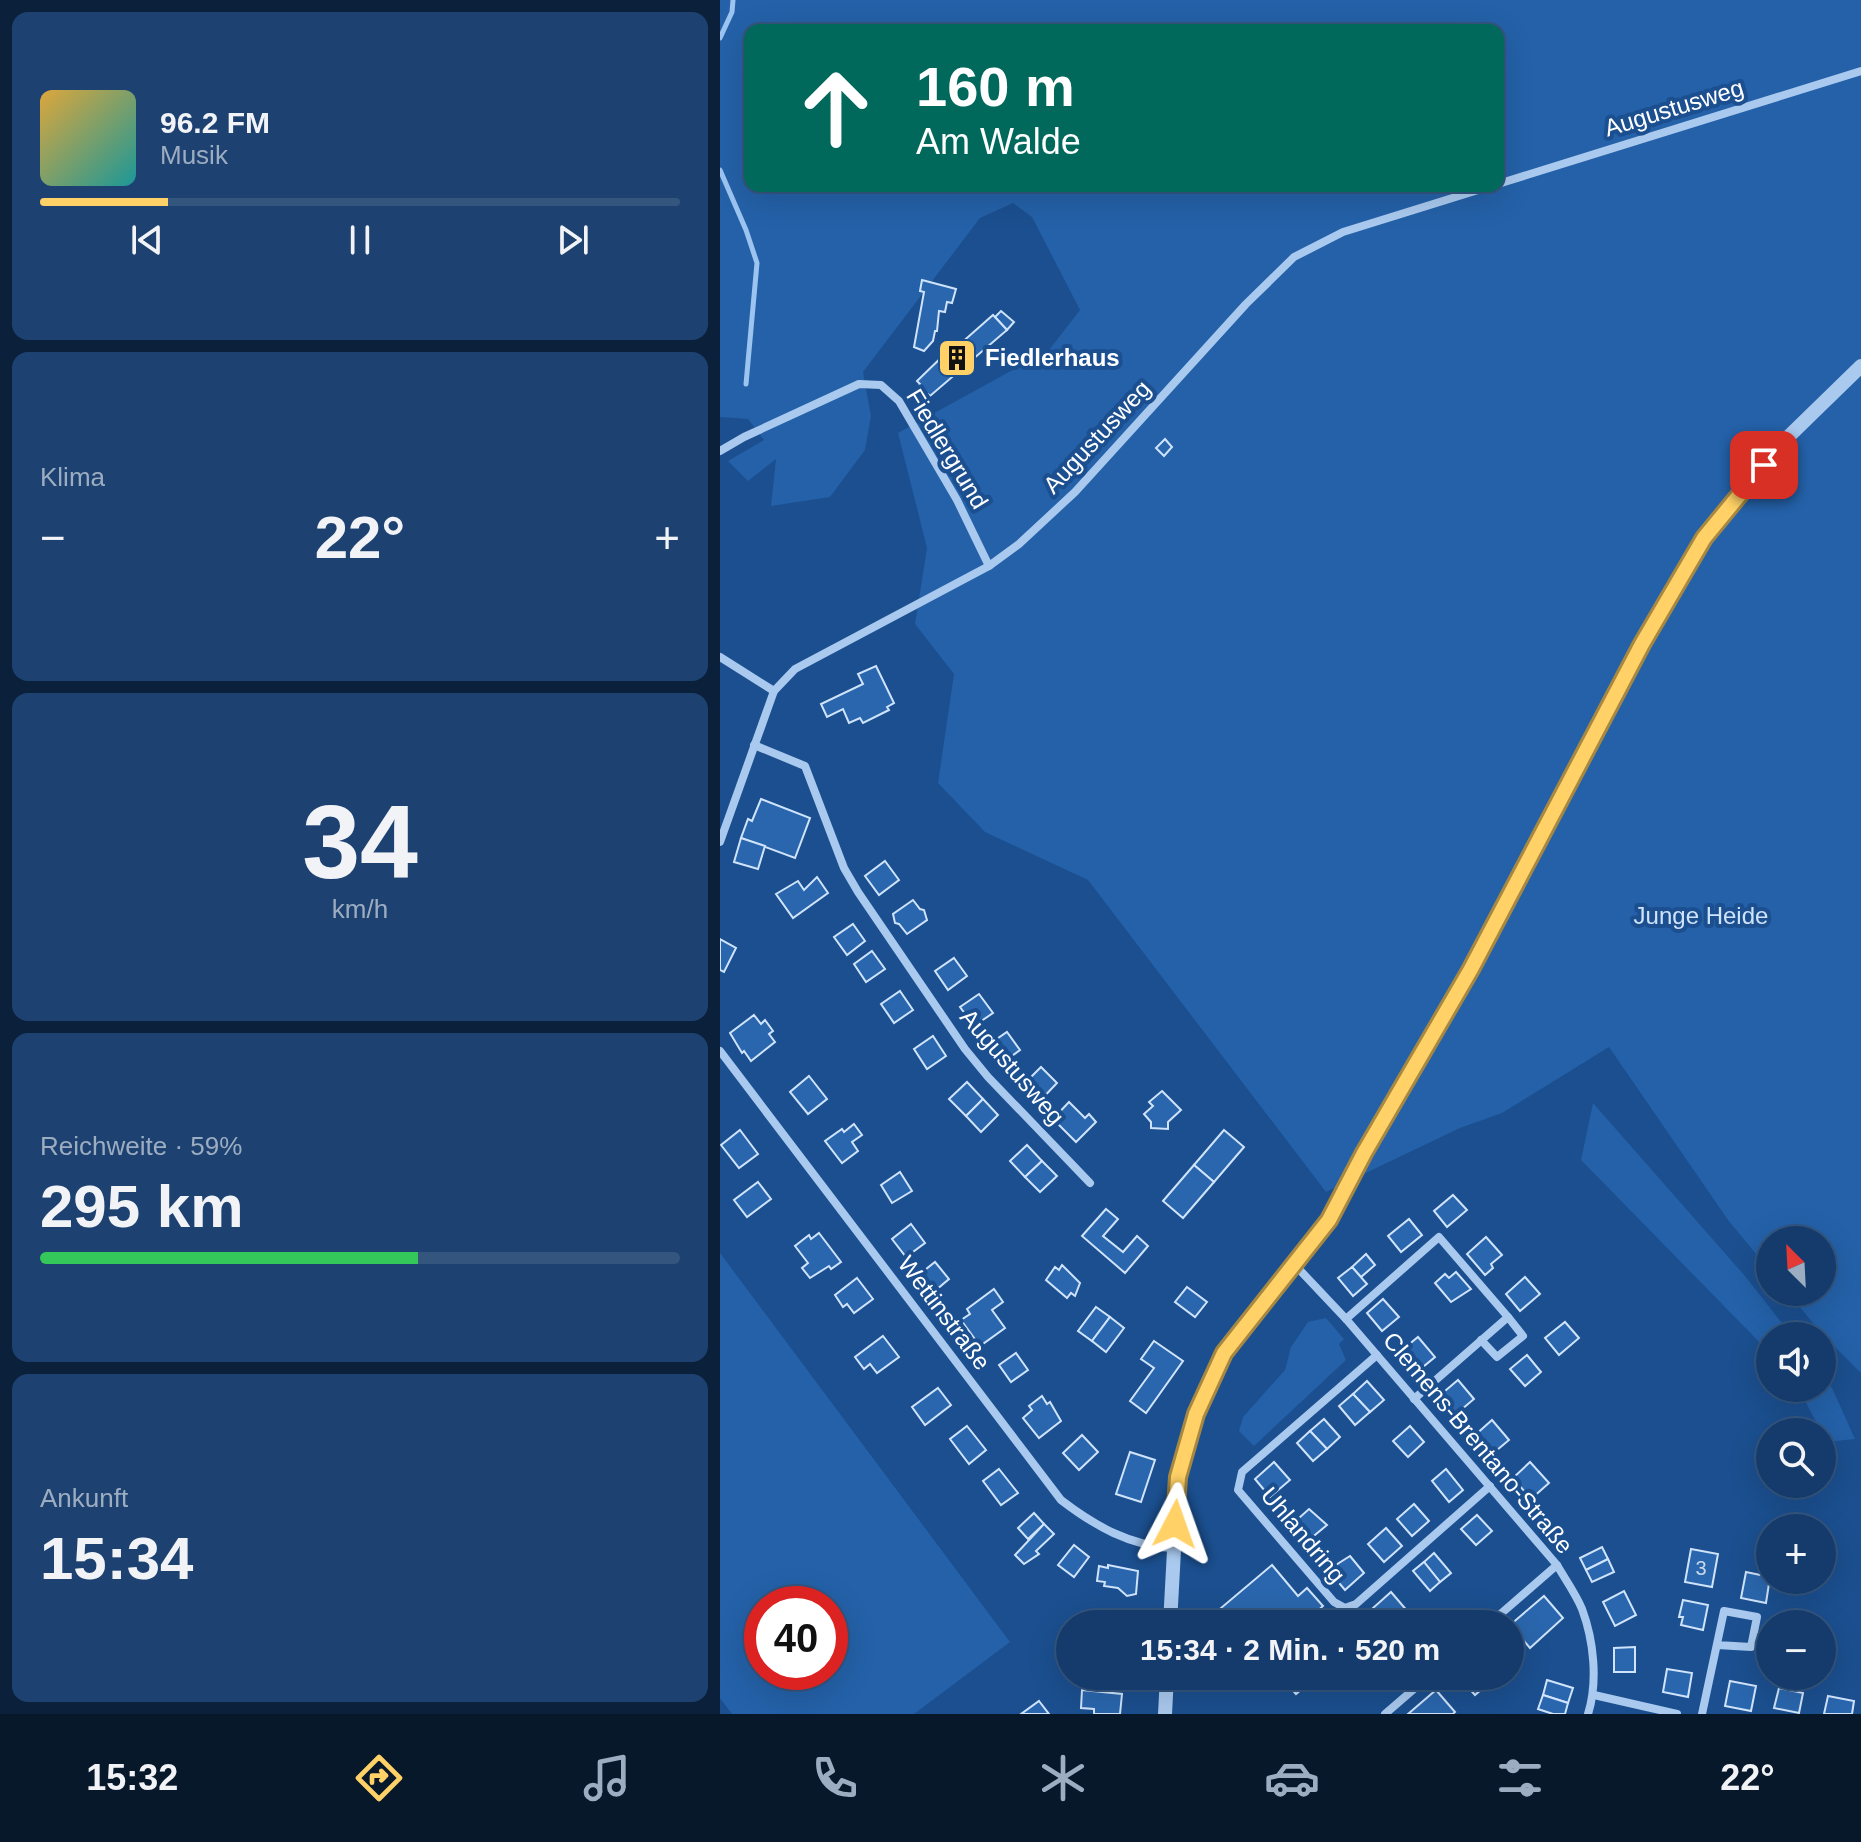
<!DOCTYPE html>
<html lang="de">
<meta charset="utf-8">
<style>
:root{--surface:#143b6b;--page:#1d4271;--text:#f1f3f6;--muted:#9dadc1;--line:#33557e;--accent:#ffd166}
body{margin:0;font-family:Arial,sans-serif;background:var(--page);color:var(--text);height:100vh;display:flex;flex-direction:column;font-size:30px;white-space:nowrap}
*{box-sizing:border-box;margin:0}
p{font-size:26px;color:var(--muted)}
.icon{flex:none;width:44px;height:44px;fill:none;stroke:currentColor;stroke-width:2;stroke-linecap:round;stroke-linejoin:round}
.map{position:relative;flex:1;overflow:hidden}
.panel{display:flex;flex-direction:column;gap:12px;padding:12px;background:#0b203b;width:720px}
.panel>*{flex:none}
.hud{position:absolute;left:24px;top:24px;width:760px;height:168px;border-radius:16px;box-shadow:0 8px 32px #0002,0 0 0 2px var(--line);background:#00695c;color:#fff;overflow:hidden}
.needle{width:52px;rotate:336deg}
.buttons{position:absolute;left:1036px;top:1226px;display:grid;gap:16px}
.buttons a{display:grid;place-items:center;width:80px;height:80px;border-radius:50%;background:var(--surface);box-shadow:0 8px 32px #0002,0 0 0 2px var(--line);font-size:40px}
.speed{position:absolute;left:24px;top:1586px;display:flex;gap:16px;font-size:40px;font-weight:700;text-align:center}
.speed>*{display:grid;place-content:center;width:104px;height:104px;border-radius:50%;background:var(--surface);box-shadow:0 8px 32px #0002,0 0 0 2px var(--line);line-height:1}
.speed .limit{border:12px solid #d22;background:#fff;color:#111}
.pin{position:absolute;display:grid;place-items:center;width:68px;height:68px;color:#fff;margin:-34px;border-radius:16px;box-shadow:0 4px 12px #0006}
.me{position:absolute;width:88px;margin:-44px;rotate:4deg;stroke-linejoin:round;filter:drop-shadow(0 0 6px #0008)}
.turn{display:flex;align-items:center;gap:28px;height:168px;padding:0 40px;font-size:36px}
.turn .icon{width:104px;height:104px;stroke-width:2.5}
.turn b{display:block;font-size:56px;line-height:68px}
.big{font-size:60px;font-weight:600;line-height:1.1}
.panel .tile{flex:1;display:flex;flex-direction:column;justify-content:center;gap:12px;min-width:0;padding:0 28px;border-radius:16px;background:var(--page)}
.panel .dial{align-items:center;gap:0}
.dial b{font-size:104px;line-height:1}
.song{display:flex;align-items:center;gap:24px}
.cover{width:96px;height:96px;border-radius:12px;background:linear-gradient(135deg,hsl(40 70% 55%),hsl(180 70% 35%))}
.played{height:8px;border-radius:4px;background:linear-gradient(90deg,var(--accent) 20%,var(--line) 20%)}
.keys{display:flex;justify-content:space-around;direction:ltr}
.heat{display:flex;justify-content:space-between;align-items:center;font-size:44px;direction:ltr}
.charge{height:12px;border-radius:6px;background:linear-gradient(90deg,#34c759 59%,var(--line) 0)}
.trip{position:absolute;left:336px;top:1610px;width:468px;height:80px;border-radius:40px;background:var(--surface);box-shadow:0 8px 32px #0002,0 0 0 2px var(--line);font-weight:600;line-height:80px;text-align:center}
.dock{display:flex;height:128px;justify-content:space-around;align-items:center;background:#08182b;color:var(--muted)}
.dock .icon{width:56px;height:56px}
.dock .selected{color:var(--accent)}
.dock b{font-size:36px;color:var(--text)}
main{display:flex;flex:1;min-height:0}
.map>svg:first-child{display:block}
.green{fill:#2461a8;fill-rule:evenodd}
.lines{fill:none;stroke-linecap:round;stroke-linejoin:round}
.stream{stroke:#9cc4f0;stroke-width:5}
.building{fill:#2a66ad;stroke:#cfe3fa;stroke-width:2}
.minor{stroke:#a9c9ee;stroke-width:8}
.tertiary{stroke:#a9c9ee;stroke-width:14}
.route-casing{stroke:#a68842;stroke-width:20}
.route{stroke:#ffd166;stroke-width:14}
.labels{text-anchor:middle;stroke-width:8;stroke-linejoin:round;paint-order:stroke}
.number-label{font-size:20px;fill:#cad9ea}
.street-label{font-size:24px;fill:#fff;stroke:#1b4f8f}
.poi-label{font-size:24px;font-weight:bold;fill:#fff;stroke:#1b4f8f;text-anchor:start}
.park-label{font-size:24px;fill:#cfe3fa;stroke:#1b4f8f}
</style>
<main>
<section class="panel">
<div class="tile">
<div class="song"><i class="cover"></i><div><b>96.2 FM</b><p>Musik</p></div></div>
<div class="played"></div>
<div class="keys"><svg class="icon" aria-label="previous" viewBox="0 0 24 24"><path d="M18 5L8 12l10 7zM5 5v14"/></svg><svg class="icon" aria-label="pause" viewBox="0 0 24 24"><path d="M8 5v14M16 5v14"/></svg><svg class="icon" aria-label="next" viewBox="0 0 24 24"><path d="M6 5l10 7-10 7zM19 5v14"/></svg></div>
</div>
<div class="tile"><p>Klima</p>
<div class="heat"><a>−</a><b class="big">22°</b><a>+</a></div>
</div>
<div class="tile dial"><b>34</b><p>km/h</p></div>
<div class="tile"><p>Reichweite · 59%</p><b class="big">295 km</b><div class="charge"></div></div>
<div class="tile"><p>Ankunft</p><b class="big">15:34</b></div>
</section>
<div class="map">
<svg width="1141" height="1714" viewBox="0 0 1141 1714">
<rect width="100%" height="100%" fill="#1b4f8f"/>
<g class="green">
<path d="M0,0H1141V1373L1100,1332L1068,1292H1102V1240H1050V1271L1008,1220L889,1047L782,1113L740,1128L606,1192L368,880L265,832L218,783L234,674L195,624L207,548L178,433L329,350L360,310L312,217L293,203L260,218L143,372L151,416L145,450L110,497L51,506L56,459L28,481L8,461L44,440L28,419L0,417ZM30,30H778V186H30Z"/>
<path d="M873,1103L1025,1276L1072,1336H1050V1353L861,1160Z"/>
<path d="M0,1253L290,1642L194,1714H12L0,1698ZM110,1604V1672H42V1604Z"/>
<path d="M606,1318L624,1339L619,1344L626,1360L534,1446L519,1431L523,1417L565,1370L571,1347L588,1322Z"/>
<path d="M1102,1375L1112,1388L1135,1439L1107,1442L1078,1388H1102Z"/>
</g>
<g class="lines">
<g class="stream">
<path d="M0,38L12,12L13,0"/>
<path d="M0,170L26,230L37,263L26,384"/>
</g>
</g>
<g class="building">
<path d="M202,280L236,289L232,303L227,302L225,312L219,311L217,331H215L213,341L204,351L194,347L204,292L200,291Z"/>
<path d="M281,311L294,322L287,330L275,317Z"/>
<path d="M273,315L287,330L210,396L208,394L201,396L197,391L200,384L197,381L228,351L230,353Z"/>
<path d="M445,439L452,447L444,456L436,448Z"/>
<path d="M156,666L174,703L167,707L169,710L143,723L140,718L129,723L123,709L107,717L101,704L143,684L138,674Z"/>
<path d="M41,799L90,818L75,858L21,838L28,819L32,821Z"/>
<path d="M21,838L45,846L38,869L14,862Z"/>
<path d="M165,861L179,880L159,895L145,876Z"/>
<path d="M97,877L108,893L73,918L56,894L78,881L84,890Z"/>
<path d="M193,900L200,909L204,910L207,920L187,934L179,924L175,923L173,914Z"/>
<path d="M133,924L145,941L127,955L114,937Z"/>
<path d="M0,939L16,948L4,972L0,970Z"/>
<path d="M152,951L165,969L146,982L134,964Z"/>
<path d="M234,958L247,976L228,990L215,971Z"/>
<path d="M180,991L193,1010L174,1023L161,1004Z"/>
<path d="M259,994L273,1013L254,1026L240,1007Z"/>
<path d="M34,1015L41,1024L45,1020L53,1031L49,1034L55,1042L31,1061L24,1051L22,1053L10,1033Z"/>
<path d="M287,1032L300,1050L281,1064L268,1045Z"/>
<path d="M213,1036L226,1056L207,1069L194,1049Z"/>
<path d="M321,1067L337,1083L318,1103L302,1086Z"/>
<path d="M89,1076L107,1099L88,1114L70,1092Z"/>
<path d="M247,1082L263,1099L246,1116L229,1099Z"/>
<path d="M442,1091L461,1110L448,1122V1129L431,1128V1122L424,1114L433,1106L429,1102Z"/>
<path d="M263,1099L278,1115L261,1132L246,1116Z"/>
<path d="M349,1102L365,1118L369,1114L376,1122L356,1142L333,1119Z"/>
<path d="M134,1124L142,1135L132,1142L138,1151L122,1163L105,1141L122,1129L124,1132Z"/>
<path d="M20,1130L38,1154L19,1168L1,1145Z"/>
<path d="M504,1130L524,1147L494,1182L474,1165Z"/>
<path d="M307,1145L322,1161L305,1177L290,1161Z"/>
<path d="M322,1161L337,1176L320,1192L305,1177Z"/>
<path d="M474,1165L494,1182L463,1218L443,1201Z"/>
<path d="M180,1172L192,1191L172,1203L161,1185Z"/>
<path d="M38,1182L51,1199L27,1217L14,1200Z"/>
<path d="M733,1195L747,1210L727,1227L714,1211Z"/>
<path d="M386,1209L398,1219L383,1236L403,1252L417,1236L428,1246L405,1273L362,1236Z"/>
<path d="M689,1219L702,1235L681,1252L668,1236Z"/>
<path d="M191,1224L205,1243L186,1257L172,1239Z"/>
<path d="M99,1233L121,1262L111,1269L109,1266L90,1278L82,1268L88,1263L75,1246L89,1235L91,1239Z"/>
<path d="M766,1237L782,1255L771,1264L773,1268L765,1275L747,1254Z"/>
<path d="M646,1254L655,1265L641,1277L632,1267Z"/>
<path d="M215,1262L229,1279L210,1295L196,1277Z"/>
<path d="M342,1265L360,1283L355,1296L351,1293L347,1298L326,1280L335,1267L339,1270Z"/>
<path d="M632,1267L647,1284L633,1296L618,1278Z"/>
<path d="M736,1272L751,1289L731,1302L715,1283L725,1274L729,1278Z"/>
<path d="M805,1277L820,1294L800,1311L786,1294Z"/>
<path d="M137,1278L153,1299L134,1313L127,1304L123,1307L115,1295Z"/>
<path d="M467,1287L487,1302L475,1317L455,1302Z"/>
<path d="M274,1289L283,1302L272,1310L285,1328L260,1346L241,1320L250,1314L247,1309Z"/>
<path d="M663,1299L679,1317L662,1331L647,1313Z"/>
<path d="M376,1307L390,1317L372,1341L358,1331Z"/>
<path d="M390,1317L404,1328L386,1352L372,1341Z"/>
<path d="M845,1322L859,1338L839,1355L825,1338Z"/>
<path d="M163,1336L179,1357L157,1373L150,1364L144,1369L135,1357Z"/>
<path d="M698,1337L715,1357L698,1371L681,1351Z"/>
<path d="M434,1341L463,1361L426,1413L410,1401L434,1368L421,1359Z"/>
<path d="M296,1353L308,1370L291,1382L279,1365Z"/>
<path d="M807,1355L821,1372L805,1386L790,1369Z"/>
<path d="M738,1380L754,1399L735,1415L719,1396Z"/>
<path d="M647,1381L664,1400L650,1412L633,1394Z"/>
<path d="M218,1388L231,1405L205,1425L192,1407Z"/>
<path d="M633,1394L650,1412L635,1425L619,1406Z"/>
<path d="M322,1396L327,1404L330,1402L341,1421L319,1438L303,1418L312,1410L309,1406Z"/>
<path d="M604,1419L620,1437L607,1449L590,1431Z"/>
<path d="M772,1420L789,1440L771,1455L754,1436Z"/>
<path d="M247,1426L266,1450L249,1464L230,1439Z"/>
<path d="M690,1426L704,1442L688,1457L673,1441Z"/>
<path d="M590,1431L607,1449L593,1461L577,1443Z"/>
<path d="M362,1435L378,1452L359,1470L343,1453Z"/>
<path d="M410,1452L435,1460L421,1502L396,1494Z"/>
<path d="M554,1462L570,1480L550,1497L535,1479Z"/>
<path d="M810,1462L829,1483L811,1499L793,1478Z"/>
<path d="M279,1469L298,1493L281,1505L263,1481Z"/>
<path d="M726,1469L743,1490L729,1502L712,1481Z"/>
<path d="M694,1504L709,1521L692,1536L677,1519Z"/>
<path d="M589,1509L607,1525L584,1544L569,1527Z"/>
<path d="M314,1513L324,1524L308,1539L298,1528Z"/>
<path d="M757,1515L772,1531L756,1545L741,1529Z"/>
<path d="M324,1524L334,1534L316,1551L319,1554L304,1564L295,1555Z"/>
<path d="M666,1528L682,1546L664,1562L648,1544Z"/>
<path d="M354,1545L369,1557L354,1577L338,1565Z"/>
<path d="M882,1547L888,1559L866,1570L860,1558Z"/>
<path d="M971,1549L998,1554L992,1587L965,1582Z"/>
<path d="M714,1553L731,1573L720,1582L704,1562Z"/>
<path d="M630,1556L644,1573L625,1590L608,1570Z"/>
<path d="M888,1559L894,1572L872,1582L866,1570Z"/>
<path d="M704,1562L720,1582L710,1591L693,1571Z"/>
<path d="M388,1565L418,1571L416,1594L407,1596L398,1588L384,1586L385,1582L377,1581L379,1566L388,1568Z"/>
<path d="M552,1565L578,1596L587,1588L603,1606L594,1614L603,1624H515L501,1608Z"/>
<path d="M1026,1572L1050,1577L1046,1603L1021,1598Z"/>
<path d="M904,1591L916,1615L895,1626L883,1602Z"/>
<path d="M671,1592L689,1613L677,1624H667L653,1608Z"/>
<path d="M824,1596L843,1618L810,1648L790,1625Z"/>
<path d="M963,1600L988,1605L983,1630L961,1625L963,1617H959Z"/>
<path d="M1050,1620L1073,1624H1050V1646L1045,1645Z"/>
<path d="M915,1647V1672H894V1648Z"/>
<path d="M947,1669L972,1673L968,1697L943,1692Z"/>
<path d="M550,1676H597L576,1694L563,1679L557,1684Z"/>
<path d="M738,1676H777L755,1695Z"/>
<path d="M827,1680L853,1688L848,1703L823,1695Z"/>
<path d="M1010,1681L1036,1686L1031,1711L1005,1706Z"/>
<path d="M1059,1688L1083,1693L1079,1713L1054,1708Z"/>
<path d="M362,1690L402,1694L400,1714H374V1709L361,1708Z"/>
<path d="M716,1690L735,1712L733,1714H688Z"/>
<path d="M823,1695L848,1703L845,1714H833L818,1709Z"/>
<path d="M1108,1696L1134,1701L1132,1714H1104Z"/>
<path d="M319,1701L329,1714H301Z"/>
</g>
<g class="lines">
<g class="minor">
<path d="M778,184L1141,71"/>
<path d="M0,451L24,437L139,384L161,385L179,401L237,500L269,566"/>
<path d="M0,657L54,691"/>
<path d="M34,745L85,766L124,868L138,892L245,1049L268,1077L370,1183"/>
<path d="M0,842L54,691L75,669L269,566L299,544L355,492L526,304L574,257L623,232L771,186"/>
<path d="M0,1051L341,1500C375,1526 410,1546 453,1548"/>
<path d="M575,1265L626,1319L837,1565C845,1579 856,1594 862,1609C874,1641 878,1682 868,1714"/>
<path d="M626,1319L719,1237L788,1317L694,1399"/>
<path d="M761,1340L777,1357L803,1336L788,1317"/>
<path d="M657,1355L522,1472L518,1490L614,1602L625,1608L636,1604L770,1486"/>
<path d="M769,1624L837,1565"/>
<path d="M874,1695L957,1714"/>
<path d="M665,1714L709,1676"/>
<path d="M982,1714L1004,1611L1037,1617L1031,1647L997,1645"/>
</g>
<g class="tertiary">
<path d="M450,1624L458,1477L476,1414L504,1353L609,1220L644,1153L751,969L922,644L984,538L1064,441L1141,366"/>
<path d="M445,1714L447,1676"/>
</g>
</g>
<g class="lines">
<defs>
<path id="route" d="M455,1524L458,1477L476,1414L504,1353L609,1220L644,1153L751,969L922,644L984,538L1044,465"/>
</defs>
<use href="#route" class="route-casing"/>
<use href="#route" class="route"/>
</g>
<defs>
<symbol id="building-square" viewBox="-11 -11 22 22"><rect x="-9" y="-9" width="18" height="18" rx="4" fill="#ffd166" stroke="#1b4f8f"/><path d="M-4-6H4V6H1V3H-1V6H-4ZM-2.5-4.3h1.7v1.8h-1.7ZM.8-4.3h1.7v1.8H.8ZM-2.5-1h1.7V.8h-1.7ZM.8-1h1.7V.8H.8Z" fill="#111"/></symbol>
</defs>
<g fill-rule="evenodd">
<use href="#building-square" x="215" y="336" width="44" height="44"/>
</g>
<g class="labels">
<g class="number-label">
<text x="981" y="1575">3</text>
</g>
<g class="street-label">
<text transform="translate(954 108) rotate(-17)" y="8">Augustusweg</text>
<text transform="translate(377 437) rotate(-47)" y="8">Augustusweg</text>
<text transform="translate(227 449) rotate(59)" y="8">Fiedlergrund</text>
<text transform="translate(292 1067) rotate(49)" y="8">Augustusweg</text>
<text transform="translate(224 1313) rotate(53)" y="8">Wettinstraße</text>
<text transform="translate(758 1443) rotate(50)" y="8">Clemens-Brentano-Straße</text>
<text transform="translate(583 1535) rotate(50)" y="8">Uhlandring</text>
</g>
<g class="poi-label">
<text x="265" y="366">Fiedlerhaus</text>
</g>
<g class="park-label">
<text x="981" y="924">Junge Heide</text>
</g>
</g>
</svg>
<div class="buttons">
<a><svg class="needle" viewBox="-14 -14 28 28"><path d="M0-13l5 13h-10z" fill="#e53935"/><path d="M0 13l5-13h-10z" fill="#9dadc1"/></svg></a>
<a><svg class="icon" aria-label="sound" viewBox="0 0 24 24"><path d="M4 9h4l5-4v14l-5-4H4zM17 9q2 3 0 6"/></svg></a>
<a><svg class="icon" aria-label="search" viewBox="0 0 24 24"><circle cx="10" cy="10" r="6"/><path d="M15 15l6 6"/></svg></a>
<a>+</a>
<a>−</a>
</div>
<div class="speed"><div class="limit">40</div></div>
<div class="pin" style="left:1044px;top:465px;background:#d93025"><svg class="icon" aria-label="arrive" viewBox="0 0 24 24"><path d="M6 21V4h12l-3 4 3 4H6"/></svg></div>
<svg class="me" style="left:455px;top:1524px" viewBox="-20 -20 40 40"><path d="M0-17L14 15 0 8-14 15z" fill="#ffd166" stroke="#fff" stroke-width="4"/></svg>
<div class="trip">15:34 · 2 Min. · 520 m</div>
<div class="hud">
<div class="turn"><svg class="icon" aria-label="ahead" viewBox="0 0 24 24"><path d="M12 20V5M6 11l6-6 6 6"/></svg><div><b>160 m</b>Am Walde</div></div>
</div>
</div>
</main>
<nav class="dock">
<b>15:32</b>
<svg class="icon selected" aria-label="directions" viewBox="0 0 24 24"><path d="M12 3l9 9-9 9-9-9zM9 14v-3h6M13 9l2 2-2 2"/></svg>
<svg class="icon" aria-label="music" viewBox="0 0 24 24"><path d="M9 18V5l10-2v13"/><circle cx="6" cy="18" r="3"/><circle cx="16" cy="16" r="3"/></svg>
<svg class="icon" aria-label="phone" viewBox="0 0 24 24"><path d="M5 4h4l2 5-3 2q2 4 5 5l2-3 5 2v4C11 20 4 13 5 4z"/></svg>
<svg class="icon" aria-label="climate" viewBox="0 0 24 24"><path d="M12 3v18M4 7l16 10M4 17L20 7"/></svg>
<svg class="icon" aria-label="car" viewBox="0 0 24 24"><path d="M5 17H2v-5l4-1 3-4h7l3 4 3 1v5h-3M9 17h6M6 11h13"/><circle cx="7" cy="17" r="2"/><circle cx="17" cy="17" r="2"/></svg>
<svg class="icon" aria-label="filters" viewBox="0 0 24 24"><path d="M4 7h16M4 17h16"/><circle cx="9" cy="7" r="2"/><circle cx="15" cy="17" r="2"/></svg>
<b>22°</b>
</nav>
